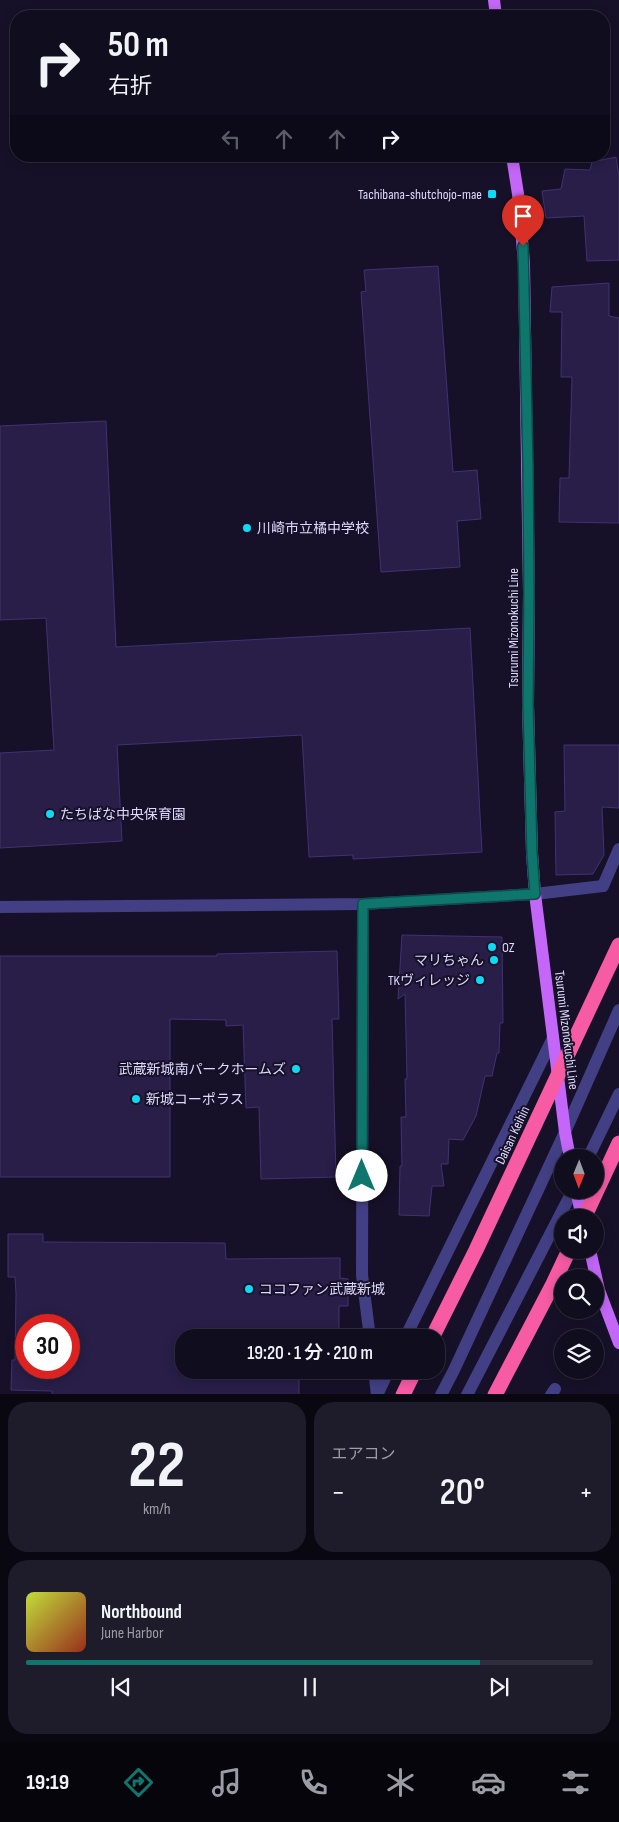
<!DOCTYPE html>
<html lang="ja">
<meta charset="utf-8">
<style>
:root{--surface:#100d1e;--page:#1e1b2b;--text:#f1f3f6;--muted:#9c9ca4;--line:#302d3c;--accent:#0f766e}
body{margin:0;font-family:"Sofia Sans Condensed","Noto Sans JP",sans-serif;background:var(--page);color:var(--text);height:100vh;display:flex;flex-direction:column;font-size:19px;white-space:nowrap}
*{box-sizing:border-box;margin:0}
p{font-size:16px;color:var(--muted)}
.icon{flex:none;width:28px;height:28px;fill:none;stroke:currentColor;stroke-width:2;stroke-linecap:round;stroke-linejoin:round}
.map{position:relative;height:1394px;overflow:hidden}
.drawer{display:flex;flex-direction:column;gap:8px;padding:8px;background:#090710;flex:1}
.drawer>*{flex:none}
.hud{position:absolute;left:10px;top:10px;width:600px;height:152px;border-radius:20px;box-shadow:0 2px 12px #0003,0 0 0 1px var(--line);background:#100d1e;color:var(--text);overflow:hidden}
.needle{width:32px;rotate:181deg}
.controls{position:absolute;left:554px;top:1149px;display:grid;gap:10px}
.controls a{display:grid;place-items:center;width:50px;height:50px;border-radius:50%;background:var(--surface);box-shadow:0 2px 12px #0003,0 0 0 1px var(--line);font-size:25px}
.speed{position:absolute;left:15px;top:1314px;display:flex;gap:10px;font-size:25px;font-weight:700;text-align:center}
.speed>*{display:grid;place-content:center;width:65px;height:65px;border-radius:50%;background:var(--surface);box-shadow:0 2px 12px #0003,0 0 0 1px var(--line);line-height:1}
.speed .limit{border:8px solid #d22;background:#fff;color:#111}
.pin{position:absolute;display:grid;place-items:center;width:42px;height:42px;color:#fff;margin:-51px -21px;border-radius:50% 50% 50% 0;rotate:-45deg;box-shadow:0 0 5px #0007}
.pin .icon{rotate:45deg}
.me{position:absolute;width:55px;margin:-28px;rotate:0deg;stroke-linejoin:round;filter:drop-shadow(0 0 4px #0008)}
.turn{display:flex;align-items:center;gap:18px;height:105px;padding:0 15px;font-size:22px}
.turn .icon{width:65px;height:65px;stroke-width:2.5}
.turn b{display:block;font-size:35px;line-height:42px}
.lanes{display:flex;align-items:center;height:48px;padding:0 15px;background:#0003;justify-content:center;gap:25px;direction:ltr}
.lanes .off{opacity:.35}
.big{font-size:38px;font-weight:600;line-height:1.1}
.drawer .widget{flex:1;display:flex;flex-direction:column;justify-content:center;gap:8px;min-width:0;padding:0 18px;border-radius:20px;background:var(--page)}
.drawer .dial{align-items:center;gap:0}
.dial b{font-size:65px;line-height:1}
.song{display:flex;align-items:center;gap:15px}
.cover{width:60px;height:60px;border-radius:8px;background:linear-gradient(135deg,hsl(70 70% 55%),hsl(10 70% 35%))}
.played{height:5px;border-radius:2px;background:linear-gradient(90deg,var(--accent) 80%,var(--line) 80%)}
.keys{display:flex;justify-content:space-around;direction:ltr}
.heat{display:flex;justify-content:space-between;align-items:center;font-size:28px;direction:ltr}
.drawer .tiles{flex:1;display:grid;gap:8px;grid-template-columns:1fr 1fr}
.widget:last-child{grid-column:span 2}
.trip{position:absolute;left:175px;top:1329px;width:270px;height:50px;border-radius:20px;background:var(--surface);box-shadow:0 2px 12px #0003,0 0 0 1px var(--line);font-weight:600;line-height:50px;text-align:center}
.dock{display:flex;height:80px;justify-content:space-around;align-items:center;background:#06050c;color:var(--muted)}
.dock .icon{width:35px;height:35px}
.dock .on{color:var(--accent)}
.dock b{font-size:22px;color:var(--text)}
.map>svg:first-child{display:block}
.building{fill:#281e48;stroke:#403273;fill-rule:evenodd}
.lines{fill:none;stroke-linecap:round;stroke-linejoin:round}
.minor{stroke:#433f85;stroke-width:12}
.major{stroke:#c467f8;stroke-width:12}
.highway{stroke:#f75ba4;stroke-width:15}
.highway-bridge{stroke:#f75ba4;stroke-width:15}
.route-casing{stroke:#0a4d48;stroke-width:12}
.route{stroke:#0f766e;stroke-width:9}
.poi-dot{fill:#10d9f4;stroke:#161128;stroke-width:2}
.labels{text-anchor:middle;stroke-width:4;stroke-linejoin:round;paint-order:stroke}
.poi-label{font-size:14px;fill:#dfdafd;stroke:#161128;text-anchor:start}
.street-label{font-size:14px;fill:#dfdafd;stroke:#161128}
</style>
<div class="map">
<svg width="619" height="1395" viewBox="0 0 619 1395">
<rect width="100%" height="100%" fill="#161128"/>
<g class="building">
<path d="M616,157L619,176V260L587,261L584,216L546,218L542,191L561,189L565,169L590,170L592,162Z"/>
<path d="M438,266L453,472L477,470L481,519L457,521L460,567L381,572L361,292L366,291L364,270Z"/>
<path d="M609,283V316L619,318V523L559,522L560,478H569L572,377H561L562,312H550L552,287Z"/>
<path d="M106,421L116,647L470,628L482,852L353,859V855L309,857L302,735L117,745L122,841L0,848V753L54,750L46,618L0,620V426Z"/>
<path d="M564,745H619V808L602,807L604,855L593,874L556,875L555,812L565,811Z"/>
<path d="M402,935L502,937L503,1023H500L499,1053H497L492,1076H485L476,1116L463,1140L449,1139L448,1164H441L444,1186H432L429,1216L399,1215L400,1166H402L401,1117H406L405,1079H407L405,994L398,999Z"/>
<path d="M337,951L339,1019H332L336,1177L261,1179L259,1107L246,1108L243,1025L226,1026V1020L170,1019V1177H0V956H217V954Z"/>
<path d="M8,1234H43V1242L225,1243L226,1259L340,1258V1278L348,1279V1306H339V1330H299V1338H184V1370H299V1395H52V1391L11,1390L12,1360H15L16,1294L15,1277H8ZM26,1325H69V1368H26Z"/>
</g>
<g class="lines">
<g class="minor">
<path d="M363,904L362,1275L370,1338"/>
<path d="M0,907L363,904L535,894L603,886L619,849"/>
<path d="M588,1158L619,1094"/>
<path d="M405,1338L553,1038"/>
<path d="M374,1370L377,1395"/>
<path d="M377,1395L389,1370"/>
<path d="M441,1395L454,1370L565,1132L619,1010"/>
<path d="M467,1395L573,1190"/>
<path d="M551,1395L555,1389"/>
</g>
<g class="major">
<path d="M494,0L496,16"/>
<path d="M512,156L518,194L524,263L529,592L528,705L532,853L535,894L565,1132L570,1158"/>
<path d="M576,1190L582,1218"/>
<path d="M590,1250L599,1290L619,1343"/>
</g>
<g class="highway">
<path d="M584,1218L619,1143"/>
<path d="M403,1395L415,1370"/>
<path d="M495,1395L553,1284L569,1250"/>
</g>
<path class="highway-bridge" d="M432,1338L476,1250L619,945"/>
</g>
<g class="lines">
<defs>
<path id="route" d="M362,1176L363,904L535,894L532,853L528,705L529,592L528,467L523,246"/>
</defs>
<use href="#route" class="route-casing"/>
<use href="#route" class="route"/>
</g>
<g class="poi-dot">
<rect x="487" y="189" width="10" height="10" rx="2.5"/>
<circle cx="247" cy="528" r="5"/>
<circle cx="50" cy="814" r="5"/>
<circle cx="492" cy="947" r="5"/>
<circle cx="494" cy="960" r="5"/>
<circle cx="480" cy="980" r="5"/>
<circle cx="296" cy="1069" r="5"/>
<circle cx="136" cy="1099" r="5"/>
<circle cx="249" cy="1289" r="5"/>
</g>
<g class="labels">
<g class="poi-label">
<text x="482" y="199" text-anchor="end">Tachibana-shutchojo-mae</text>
<text x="257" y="533">川崎市立橘中学校</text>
<text x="60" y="819">たちばな中央保育園</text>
<text x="502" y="952">OZ</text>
<text x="484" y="965" text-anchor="end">マリちゃん</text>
<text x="470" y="985" text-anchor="end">TKヴィレッジ</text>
<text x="286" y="1074" text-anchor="end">武蔵新城南パークホームズ</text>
<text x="146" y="1104">新城コーポラス</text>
<text x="259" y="1294">ココファン武蔵新城</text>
</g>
<g class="street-label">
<text transform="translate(513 628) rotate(-90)" y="5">Tsurumi Mizonokuchi Line</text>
<text transform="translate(567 1030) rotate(83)" y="5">Tsurumi Mizonokuchi Line</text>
<text transform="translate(512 1135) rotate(-65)" y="5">Daisan Keihin</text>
</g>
</g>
</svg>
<div class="controls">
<a><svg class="needle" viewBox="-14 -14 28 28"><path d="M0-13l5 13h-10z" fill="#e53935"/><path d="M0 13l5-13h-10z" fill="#9c9ca4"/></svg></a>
<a><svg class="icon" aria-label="sound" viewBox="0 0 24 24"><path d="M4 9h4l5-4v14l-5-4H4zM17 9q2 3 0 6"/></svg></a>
<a><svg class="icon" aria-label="search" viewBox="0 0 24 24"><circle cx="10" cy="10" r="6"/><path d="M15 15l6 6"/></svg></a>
<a><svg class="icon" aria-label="layers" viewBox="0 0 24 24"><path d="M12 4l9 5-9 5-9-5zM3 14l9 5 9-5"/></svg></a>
</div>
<div class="speed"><div class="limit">30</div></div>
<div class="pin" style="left:523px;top:246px;background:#d93025"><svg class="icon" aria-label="arrive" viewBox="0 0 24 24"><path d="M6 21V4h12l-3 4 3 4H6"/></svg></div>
<svg class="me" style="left:362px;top:1176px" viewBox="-20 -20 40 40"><circle r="19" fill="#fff"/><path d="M0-13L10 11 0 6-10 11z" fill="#0f766e"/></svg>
<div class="trip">19:20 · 1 分 · 210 m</div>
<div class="hud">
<div class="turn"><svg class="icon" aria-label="right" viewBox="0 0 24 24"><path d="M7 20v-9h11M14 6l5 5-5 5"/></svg><div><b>50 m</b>右折</div></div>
<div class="lanes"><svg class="icon off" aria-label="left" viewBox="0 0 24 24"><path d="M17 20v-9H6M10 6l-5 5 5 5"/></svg><svg class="icon off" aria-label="ahead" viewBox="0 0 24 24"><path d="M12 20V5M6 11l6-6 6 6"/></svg><svg class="icon off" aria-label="ahead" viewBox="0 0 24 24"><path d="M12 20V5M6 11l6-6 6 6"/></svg><svg class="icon" aria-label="right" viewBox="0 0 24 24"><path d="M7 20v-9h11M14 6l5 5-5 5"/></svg></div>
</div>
</div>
<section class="drawer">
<div class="tiles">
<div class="widget dial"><b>22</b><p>km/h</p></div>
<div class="widget"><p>エアコン</p>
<div class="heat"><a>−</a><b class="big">20°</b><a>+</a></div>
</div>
<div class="widget">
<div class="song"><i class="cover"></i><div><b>Northbound</b><p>June Harbor</p></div></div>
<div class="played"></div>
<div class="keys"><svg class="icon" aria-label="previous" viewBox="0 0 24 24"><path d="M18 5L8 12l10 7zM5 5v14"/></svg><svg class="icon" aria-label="pause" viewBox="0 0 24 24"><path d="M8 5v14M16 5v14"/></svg><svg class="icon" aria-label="next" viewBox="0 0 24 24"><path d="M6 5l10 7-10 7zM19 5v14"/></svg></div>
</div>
</div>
</section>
<nav class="dock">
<b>19:19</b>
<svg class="icon on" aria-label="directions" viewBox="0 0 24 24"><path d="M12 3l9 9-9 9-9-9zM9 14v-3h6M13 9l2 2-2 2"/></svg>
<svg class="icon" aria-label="music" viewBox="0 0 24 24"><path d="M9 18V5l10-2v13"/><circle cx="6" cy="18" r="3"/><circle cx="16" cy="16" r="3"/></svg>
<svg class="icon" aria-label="phone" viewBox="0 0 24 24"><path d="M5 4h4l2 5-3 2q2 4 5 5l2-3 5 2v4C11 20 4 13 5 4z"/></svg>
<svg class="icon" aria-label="climate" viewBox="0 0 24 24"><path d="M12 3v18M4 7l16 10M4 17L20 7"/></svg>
<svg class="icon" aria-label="car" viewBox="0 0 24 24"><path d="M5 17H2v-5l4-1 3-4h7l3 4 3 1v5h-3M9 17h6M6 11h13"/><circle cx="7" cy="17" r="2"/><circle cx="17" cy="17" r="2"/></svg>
<svg class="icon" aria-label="filters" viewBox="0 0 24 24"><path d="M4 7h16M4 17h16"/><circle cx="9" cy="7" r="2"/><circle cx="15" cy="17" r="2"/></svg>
</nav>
